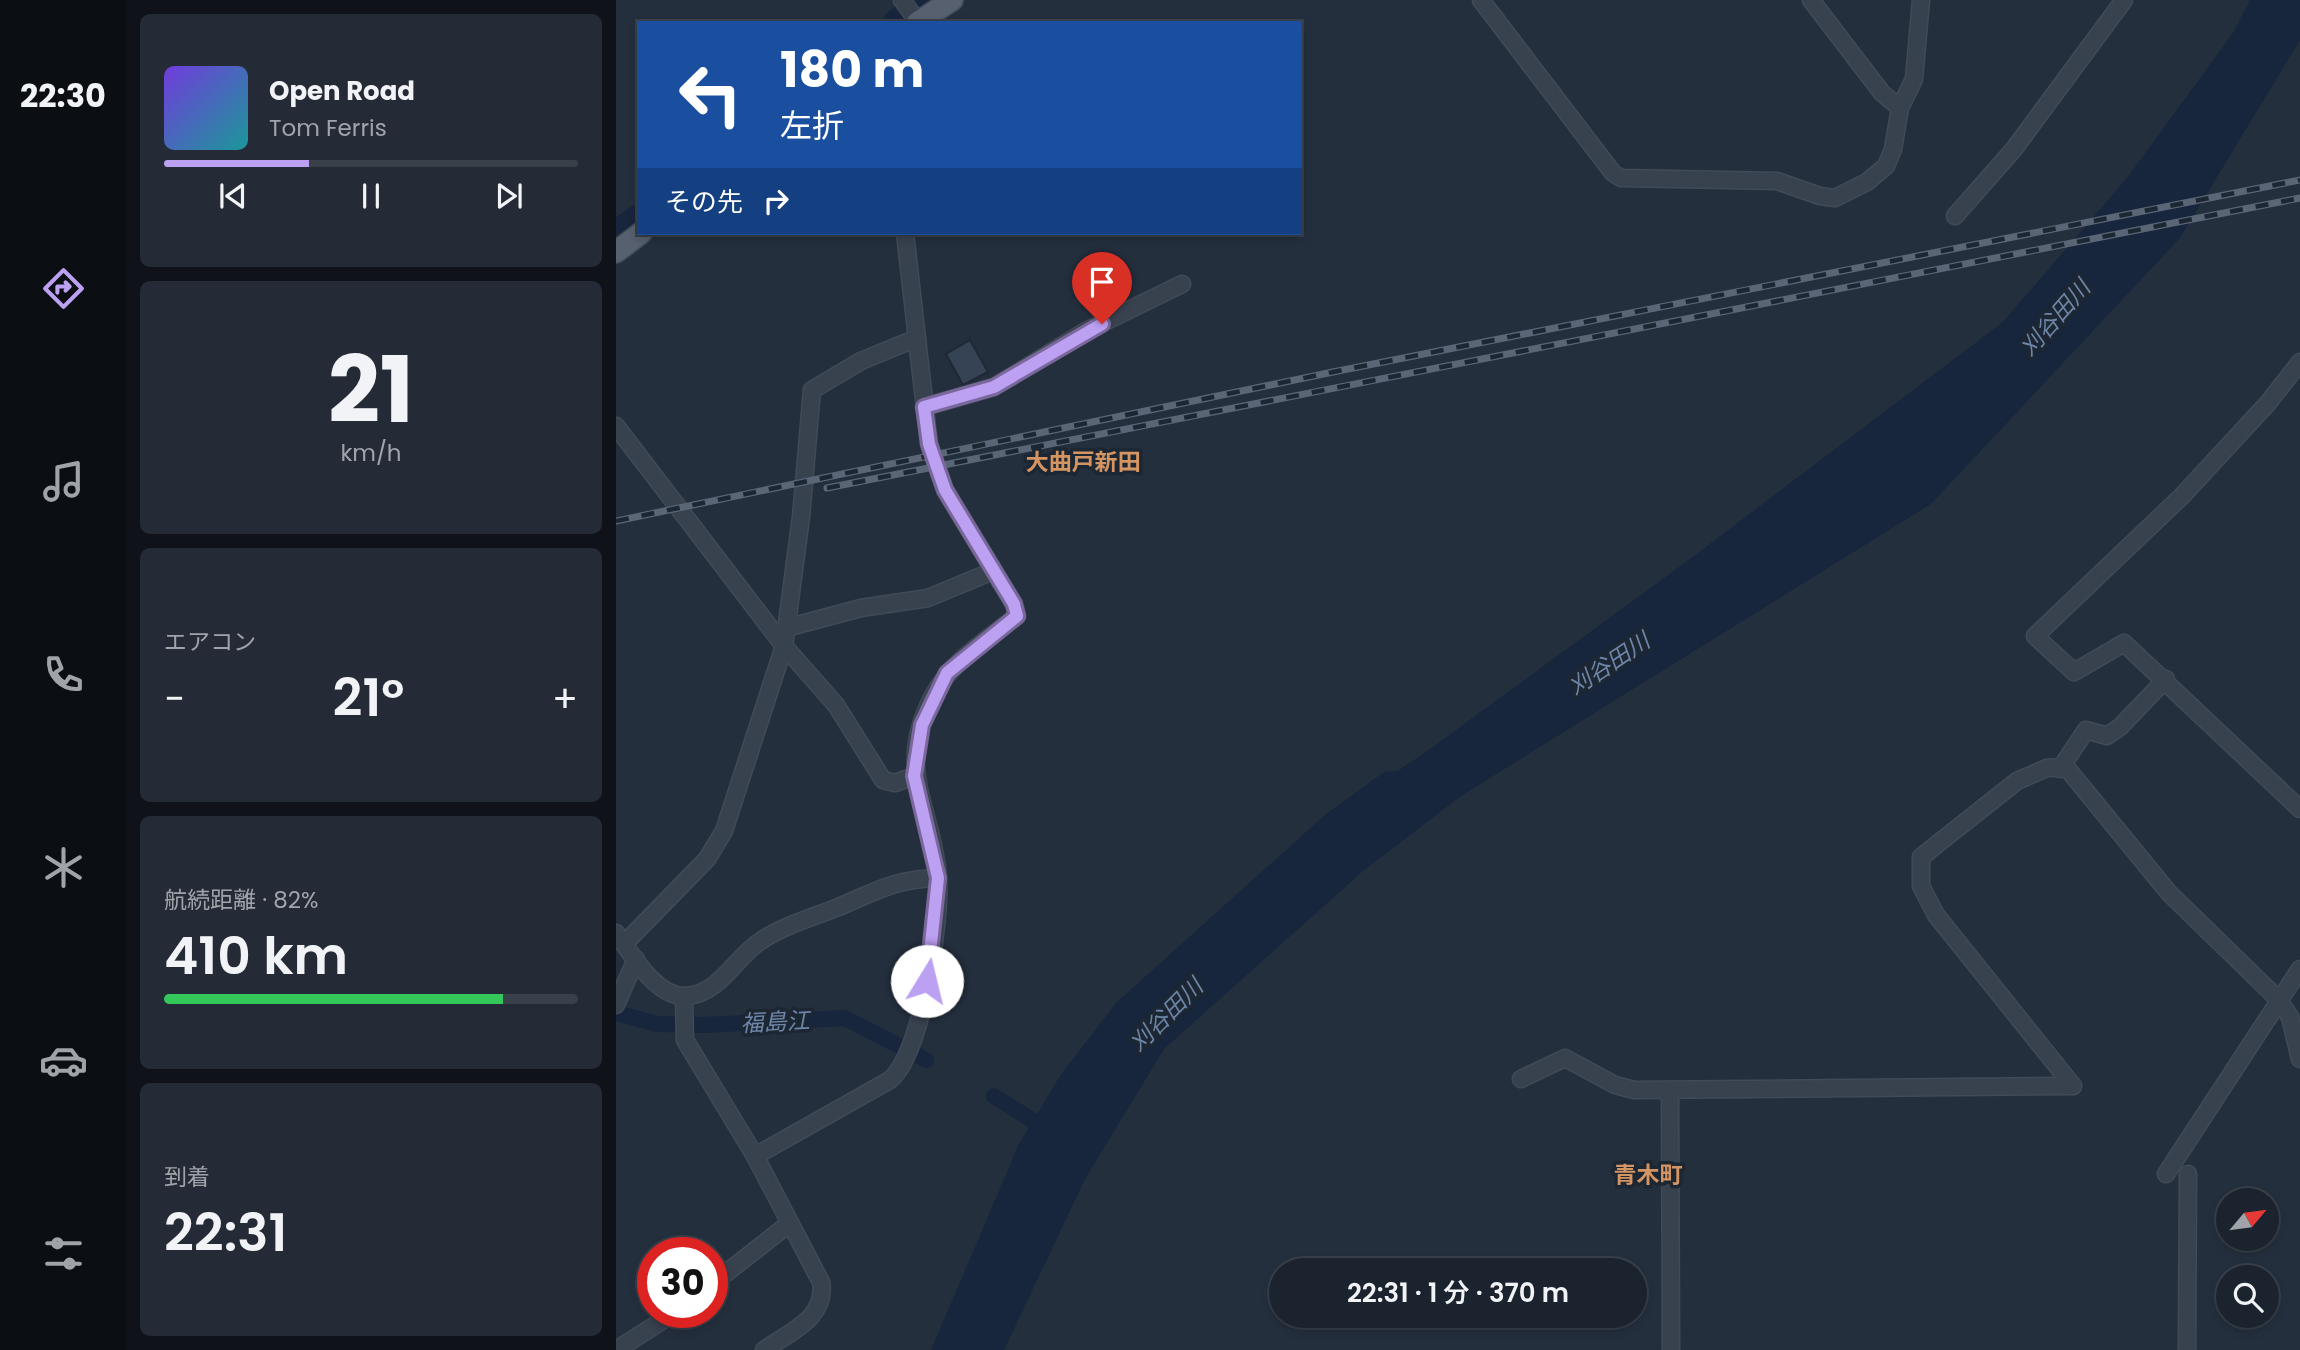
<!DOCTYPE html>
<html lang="ja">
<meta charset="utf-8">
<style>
:root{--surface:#1b232e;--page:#242b36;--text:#f1f3f6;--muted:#a0a4aa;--line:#39404a;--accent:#bca0f2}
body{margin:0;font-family:Poppins,"Noto Sans JP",sans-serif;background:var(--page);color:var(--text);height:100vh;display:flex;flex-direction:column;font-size:26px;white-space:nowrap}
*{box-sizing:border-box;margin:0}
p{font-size:23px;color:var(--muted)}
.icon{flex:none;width:38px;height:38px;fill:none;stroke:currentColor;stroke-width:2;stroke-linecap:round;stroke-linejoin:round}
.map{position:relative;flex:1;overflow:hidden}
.panel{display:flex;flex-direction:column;gap:14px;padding:14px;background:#0f1319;width:490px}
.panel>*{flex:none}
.hud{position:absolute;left:21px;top:21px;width:665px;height:214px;border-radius:0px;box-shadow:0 4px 10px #0003,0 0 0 2px var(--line);background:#1a4fa0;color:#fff;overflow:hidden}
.needle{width:46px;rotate:61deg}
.fabs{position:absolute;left:1600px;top:1188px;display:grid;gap:14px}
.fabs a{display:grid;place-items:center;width:63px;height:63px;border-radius:50%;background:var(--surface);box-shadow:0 4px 10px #0003,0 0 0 2px var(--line);font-size:35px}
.speed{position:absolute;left:21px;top:1237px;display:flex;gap:14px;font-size:35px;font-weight:700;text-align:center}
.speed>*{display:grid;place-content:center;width:91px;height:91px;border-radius:50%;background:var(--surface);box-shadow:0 4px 10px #0003,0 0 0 2px var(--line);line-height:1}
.speed .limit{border:10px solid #d22;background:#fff;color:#111}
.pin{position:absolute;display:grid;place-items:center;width:60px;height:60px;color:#fff;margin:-72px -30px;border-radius:50% 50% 50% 0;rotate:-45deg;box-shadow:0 0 7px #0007}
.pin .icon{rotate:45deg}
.me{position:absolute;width:77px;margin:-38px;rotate:9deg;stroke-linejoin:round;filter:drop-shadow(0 0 5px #0008)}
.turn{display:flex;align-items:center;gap:24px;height:147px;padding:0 28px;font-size:32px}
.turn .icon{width:91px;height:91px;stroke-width:2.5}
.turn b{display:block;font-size:49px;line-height:60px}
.then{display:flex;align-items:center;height:66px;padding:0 28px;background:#0003;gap:14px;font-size:26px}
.big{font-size:52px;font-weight:600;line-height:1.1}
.panel .tile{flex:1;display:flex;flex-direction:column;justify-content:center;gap:10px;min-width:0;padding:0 24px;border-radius:10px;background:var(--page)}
.panel .dial{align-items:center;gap:0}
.dial b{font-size:91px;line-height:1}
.song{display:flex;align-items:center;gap:21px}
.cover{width:84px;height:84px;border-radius:10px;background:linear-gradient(135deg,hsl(260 70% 55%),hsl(180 70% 35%))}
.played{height:7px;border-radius:4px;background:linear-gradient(90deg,var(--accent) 35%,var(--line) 35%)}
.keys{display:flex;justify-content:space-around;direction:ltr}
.heat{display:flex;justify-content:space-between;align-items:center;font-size:38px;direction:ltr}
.charge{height:10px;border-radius:5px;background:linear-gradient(90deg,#34c759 82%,var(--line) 0)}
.trip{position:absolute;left:653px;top:1258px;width:378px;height:70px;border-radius:35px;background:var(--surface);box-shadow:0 4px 10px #0003,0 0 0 2px var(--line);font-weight:600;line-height:70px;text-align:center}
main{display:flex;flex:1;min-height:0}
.tab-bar{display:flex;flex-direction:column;width:126px;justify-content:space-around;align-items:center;background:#0b0e12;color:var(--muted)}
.tab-bar .icon{width:49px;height:49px}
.tab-bar .on{color:var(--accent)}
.tab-bar b{font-size:32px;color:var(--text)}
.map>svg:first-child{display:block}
.water{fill:#17263c}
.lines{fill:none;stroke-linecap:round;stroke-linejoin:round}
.canal{stroke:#17263c;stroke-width:16}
.river{stroke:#17263c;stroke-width:28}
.building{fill:#364354;stroke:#1f2835;stroke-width:2}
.minor-casing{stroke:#414a57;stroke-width:19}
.major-casing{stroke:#414a57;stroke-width:24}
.minor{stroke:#38414e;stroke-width:16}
.major{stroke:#56606e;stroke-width:21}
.rail-casing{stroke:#5a6575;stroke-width:7}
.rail{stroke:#1d2633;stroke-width:4.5;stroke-dasharray:13;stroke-linecap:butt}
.route-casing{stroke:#7a689d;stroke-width:18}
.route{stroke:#bca0f2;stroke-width:12}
.labels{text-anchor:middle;stroke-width:7;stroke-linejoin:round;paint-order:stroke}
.water-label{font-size:23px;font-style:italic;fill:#6d86a8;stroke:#1d2633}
.neighbourhood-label{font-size:23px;font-weight:bold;fill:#d59563;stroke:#1d2633}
</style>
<main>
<nav class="tab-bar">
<b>22:30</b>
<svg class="icon on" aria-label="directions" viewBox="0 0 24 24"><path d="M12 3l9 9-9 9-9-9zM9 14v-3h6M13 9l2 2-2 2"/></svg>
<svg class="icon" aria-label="music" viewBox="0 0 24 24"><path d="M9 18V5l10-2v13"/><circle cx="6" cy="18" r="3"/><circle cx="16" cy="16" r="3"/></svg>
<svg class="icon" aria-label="phone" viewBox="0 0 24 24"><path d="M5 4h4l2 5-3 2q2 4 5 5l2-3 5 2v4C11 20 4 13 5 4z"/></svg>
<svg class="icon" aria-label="climate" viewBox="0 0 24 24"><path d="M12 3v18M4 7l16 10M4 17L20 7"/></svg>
<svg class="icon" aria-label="car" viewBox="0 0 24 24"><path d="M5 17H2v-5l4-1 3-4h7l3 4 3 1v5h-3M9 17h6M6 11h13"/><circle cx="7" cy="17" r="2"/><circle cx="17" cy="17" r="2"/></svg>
<svg class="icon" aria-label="filters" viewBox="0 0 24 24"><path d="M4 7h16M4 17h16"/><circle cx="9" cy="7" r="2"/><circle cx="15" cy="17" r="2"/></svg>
</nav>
<section class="panel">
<div class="tile">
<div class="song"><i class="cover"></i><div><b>Open Road</b><p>Tom Ferris</p></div></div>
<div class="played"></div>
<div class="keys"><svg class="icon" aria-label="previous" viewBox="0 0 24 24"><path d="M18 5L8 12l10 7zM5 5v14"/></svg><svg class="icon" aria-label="pause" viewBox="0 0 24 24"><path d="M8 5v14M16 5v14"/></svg><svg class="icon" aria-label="next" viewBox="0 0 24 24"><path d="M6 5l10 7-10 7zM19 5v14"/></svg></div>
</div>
<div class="tile dial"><b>21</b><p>km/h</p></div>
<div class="tile"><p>エアコン</p>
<div class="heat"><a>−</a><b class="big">21°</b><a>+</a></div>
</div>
<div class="tile"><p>航続距離 · 82%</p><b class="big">410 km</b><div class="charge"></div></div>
<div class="tile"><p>到着</p><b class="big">22:31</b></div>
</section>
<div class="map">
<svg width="1684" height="1350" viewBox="0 0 1684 1350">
<rect width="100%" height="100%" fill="#242f3e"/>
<path class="water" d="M1634,0H1684V40L1564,238L1315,504L845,796L747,871L548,1049L469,1179L388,1350H315L403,1144L444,1076L500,1003L710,814L768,772L782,771L818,746L1074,559L1387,322L1511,178L1617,33Z"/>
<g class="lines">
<g class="canal">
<path d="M0,1013L41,1024L88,1025L229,1018L310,1060"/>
<path d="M378,1096L435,1132"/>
</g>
<g class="river">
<path d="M281,23L310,0"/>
<path d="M0,235L23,218"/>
</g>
</g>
<path class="building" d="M354,340L372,372L347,385L330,354Z"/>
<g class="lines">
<defs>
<g id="minor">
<path d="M286,0L302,22"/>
<path d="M865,0L997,173L1005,178L1161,181L1204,196L1219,198L1251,182L1270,166L1277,149L1284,108L1298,79L1305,0"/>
<path d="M1195,0L1266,93L1284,108"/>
<path d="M1339,216L1398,149L1508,0"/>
<path d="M1684,362L1652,403L1566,496L1419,636L1458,672L1508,643L1684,809"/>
<path d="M308,407L378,387L468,332L566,284"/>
<path d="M0,426L168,646L220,705L267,780L279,783L298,776"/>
<path d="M170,628L245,608L312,598L377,571"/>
<path d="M1444,769L1470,730L1491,736L1504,727L1550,679"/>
<path d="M0,933C15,953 40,998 70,996C104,994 120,956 146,940C169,925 195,918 220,908C259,892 277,879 322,878"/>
<path d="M8,944L91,859L108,831L168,646L185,517L196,390L245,361L301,338"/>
<path d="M68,996L69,1040L139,1156L205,1282C211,1318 174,1332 148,1350"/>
<path d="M0,1005L20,959"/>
<path d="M905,1079L949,1058L999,1085L1018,1090L1457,1086"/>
<path d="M1457,1086L1320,915L1305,886V857L1401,781L1431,768L1450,767L1553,893L1662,999L1674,1017L1684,1059"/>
<path d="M1054,1090L1055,1350"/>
<path d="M139,1156L274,1080C307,1052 325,920 322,877C316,805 278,770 317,696C336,660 370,641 401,616L398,604L329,490L313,444L289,233"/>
<path d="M1550,1174L1684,969"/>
<path d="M96,1284L174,1223"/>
<path d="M0,1350L60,1312"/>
<path d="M1571,1350L1572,1174"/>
</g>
<g id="major">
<path d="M301,23L336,0"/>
<path d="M0,252L25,233"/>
</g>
</defs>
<use href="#minor" class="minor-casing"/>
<use href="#major" class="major-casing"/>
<use href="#minor" class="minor"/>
<use href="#major" class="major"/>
<defs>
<g id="rail">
<path d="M211,488L1684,198"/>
<path d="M0,521L717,372L1684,180"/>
</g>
</defs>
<use href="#rail" class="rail-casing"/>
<use href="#rail" class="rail"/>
</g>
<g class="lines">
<defs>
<path id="route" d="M311,981L322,878L298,776L306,725L331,673L401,616L398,604L329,490L313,444L308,407L378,387L486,324"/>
</defs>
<use href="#route" class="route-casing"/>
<use href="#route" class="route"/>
</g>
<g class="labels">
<g class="water-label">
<text transform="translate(1439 318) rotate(-49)" y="8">刈谷田川</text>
<text transform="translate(993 664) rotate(-34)" y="8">刈谷田川</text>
<text transform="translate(550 1015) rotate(-45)" y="8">刈谷田川</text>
<text transform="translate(159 1022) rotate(-3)" y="8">福島江</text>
</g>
<g class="neighbourhood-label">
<text x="467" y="470">大曲戸新田</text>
<text x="1032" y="1183">青木町</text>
</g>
</g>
</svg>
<div class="fabs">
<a><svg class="needle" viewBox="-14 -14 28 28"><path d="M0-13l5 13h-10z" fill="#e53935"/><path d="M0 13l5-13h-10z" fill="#a0a4aa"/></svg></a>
<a><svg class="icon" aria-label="search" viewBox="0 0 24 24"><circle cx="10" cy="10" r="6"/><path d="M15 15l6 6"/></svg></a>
</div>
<div class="speed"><div class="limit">30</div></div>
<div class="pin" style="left:486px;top:324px;background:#d93025"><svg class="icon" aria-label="arrive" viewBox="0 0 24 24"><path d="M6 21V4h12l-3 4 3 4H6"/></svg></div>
<svg class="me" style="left:311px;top:981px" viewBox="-20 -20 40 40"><circle r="19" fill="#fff"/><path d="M0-13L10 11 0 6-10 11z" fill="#bca0f2"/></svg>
<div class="trip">22:31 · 1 分 · 370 m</div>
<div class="hud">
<div class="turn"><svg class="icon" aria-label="left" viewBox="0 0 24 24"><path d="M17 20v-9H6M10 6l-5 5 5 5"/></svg><div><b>180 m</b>左折</div></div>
<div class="then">その先<svg class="icon" aria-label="right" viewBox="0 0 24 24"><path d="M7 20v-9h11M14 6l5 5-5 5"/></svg></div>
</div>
</div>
</main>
